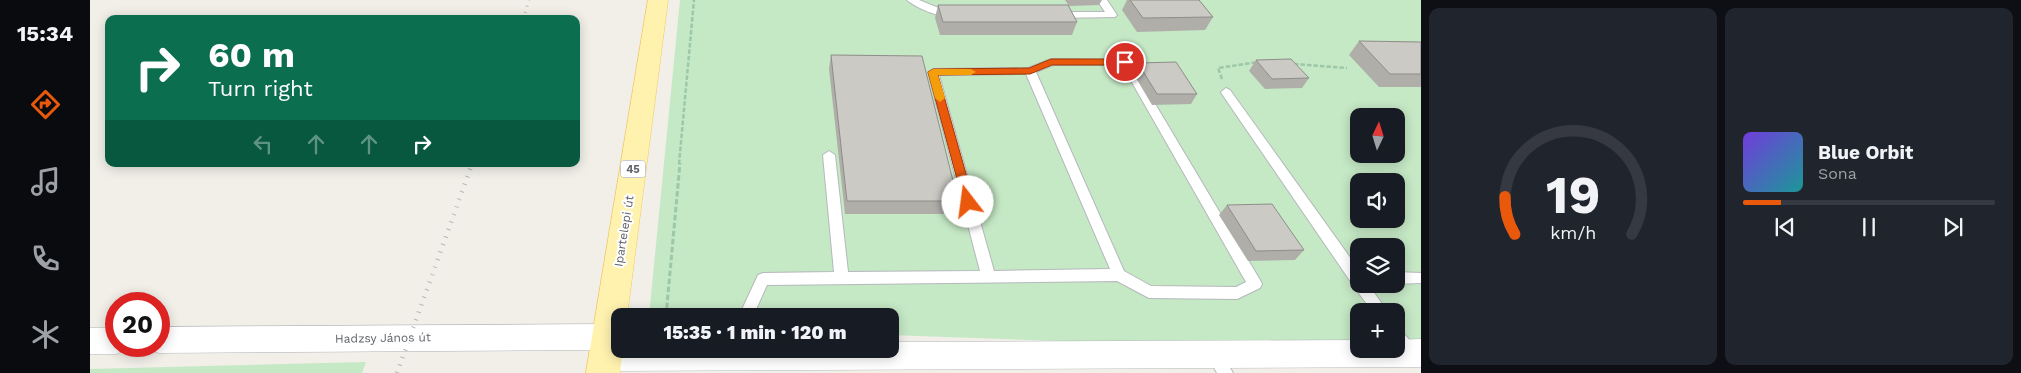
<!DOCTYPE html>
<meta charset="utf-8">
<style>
:root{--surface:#171b24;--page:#20242c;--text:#f1f3f6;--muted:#9ea1a6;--line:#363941;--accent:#ea580c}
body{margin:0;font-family:"Work Sans",sans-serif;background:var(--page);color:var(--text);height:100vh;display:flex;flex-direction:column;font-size:19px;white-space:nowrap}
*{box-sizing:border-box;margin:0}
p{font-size:16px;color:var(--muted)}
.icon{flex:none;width:28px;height:28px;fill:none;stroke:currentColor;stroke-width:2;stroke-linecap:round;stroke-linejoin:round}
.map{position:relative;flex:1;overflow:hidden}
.panel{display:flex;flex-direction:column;gap:8px;padding:8px;background:#0d0f14;width:600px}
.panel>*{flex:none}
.top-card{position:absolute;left:15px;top:15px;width:475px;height:152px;border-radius:10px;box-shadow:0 2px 12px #0003;background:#0b6e4f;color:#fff;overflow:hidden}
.needle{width:32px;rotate:4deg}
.tools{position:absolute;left:1260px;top:108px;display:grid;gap:10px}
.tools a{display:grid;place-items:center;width:55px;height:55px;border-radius:10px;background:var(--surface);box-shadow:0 2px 12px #0003;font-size:25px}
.speed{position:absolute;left:15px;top:292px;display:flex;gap:10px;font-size:25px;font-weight:700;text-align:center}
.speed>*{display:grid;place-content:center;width:65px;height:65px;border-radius:50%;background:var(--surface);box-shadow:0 2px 12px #0003;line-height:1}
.speed .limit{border:8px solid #d22;background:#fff;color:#111}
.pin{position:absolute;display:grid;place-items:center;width:42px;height:42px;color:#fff;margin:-21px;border:2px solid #fff;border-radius:50%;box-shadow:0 1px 5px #0007}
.me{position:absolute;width:55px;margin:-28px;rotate:345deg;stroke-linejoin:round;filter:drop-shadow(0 0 4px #0008)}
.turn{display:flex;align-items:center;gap:18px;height:105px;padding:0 20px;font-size:22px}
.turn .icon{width:65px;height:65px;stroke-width:2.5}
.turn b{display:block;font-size:35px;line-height:42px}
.lanes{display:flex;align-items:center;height:48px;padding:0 20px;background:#0003;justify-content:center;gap:25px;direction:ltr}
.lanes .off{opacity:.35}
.panel .widget{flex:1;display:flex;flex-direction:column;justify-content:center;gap:8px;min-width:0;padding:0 18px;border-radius:10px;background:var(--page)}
.panel .dial{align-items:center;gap:0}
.dial svg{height:130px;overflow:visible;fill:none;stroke:var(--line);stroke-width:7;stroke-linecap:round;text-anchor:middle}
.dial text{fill:var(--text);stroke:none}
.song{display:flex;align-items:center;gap:15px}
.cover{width:60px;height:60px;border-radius:8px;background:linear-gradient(135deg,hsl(260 70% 55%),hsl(180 70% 35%))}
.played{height:5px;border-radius:2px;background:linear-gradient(90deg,var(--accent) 15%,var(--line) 15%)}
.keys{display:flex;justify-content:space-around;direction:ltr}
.panel .tiles{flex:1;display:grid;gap:8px;grid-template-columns:repeat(2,1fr)}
.trip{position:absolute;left:521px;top:308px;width:288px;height:50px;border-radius:10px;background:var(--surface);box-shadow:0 2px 12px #0003;font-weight:800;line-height:50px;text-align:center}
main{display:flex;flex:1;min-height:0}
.dock{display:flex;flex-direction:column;width:90px;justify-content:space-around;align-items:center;background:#090b0e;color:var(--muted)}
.dock .icon{width:35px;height:35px}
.dock .active{color:var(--accent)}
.dock b{font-size:22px;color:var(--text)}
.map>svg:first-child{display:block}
.green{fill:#c5e8c5;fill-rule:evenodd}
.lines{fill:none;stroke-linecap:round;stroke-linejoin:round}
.service-casing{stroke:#b5b8bc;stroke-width:2}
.minor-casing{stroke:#b5b8bc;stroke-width:1}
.primary-casing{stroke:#f2c960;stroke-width:1}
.path-far1{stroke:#9cc7a9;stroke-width:2.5;stroke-dasharray:4.5 2;stroke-linecap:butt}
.path{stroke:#9cc7a9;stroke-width:3;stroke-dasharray:5.5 2.5;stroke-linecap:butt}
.service{fill:#fff;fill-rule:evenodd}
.minor{fill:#fff;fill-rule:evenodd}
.primary{fill:#fff2af;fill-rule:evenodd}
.rail-far1{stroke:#b6b7b8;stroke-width:3;stroke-dasharray:1 5.5;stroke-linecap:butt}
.rail{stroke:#b6b7b8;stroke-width:4.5;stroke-dasharray:1 7;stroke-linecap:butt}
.wall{fill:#afaea9}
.building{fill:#cccac5;stroke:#8f8d8a}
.route{fill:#ea580c;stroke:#983908}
.slow{fill:#f59e0b}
.labels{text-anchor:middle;stroke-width:4;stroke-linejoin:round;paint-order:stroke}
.shield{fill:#fff;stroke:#8f9295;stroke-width:1}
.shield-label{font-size:11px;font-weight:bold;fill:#5f6368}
.street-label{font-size:12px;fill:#5f6368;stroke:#fff}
</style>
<main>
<nav class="dock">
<b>15:34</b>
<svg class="icon active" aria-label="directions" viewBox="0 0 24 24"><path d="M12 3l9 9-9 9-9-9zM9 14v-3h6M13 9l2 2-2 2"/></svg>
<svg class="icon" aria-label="music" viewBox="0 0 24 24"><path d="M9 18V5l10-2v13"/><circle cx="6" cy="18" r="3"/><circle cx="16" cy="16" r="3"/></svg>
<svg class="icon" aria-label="phone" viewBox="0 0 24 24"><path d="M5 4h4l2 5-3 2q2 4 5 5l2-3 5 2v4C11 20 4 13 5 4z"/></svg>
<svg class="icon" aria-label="climate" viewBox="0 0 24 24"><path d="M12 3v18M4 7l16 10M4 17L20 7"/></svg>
</nav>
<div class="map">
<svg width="1331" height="373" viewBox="0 0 1331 373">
<rect width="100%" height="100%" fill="#f1efe8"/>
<g class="green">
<path d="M590,0H1331V354L800,335V316H559ZM1269,116H1306V154H1269ZM1269,181H1306V219H1269ZM1269,246H1306V284H1269ZM1269,311H1306V349H1269Z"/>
<path d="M276,362L272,373H0V369Z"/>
</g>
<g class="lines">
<defs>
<g id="service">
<path d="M817,0H829L866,15L864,17C853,19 826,8 817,0Z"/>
<path d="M1007,0H1017L1027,15L1025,17L966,18L961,15L966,12H1015Z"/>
<path d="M961,59L1039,60L1170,280L1172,284L1170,288L1147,299L1059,298L1027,281L677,285L663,316H649L668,275L673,273L744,272L733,155L739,151L745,155L758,272L890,271L838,72L843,69L938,68ZM963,65H1032L1156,282L1146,287L1061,286L1034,271L946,72ZM936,74L1020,269L904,271L849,75Z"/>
<path d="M1136,88L1140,90L1269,270V284H1278L1297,311H1282L1265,288L1132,94L1131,92Z"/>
<path d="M1306,272L1331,273V283L1306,284Z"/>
<path d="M1306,329C1315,332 1323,344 1327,353L1324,358L1319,360C1305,355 1306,341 1306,329Z"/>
<path d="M1125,348L1130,350L1143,373H1127L1117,355L1120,350Z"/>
</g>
<g id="minor">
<path d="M518,324L529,328L530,349H800V342L1269,340V349H1306V340L1331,339V367L515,371L504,367L500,357L503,350L69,353L58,349L57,346H69V327Z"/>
<path d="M0,328H26V346H39L37,350L26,354H0Z"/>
</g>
<path id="primary" d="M558,0H578L537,316H530V349H533L530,373H496Z"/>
</defs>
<use href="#service" class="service-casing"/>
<use href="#minor" class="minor-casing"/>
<use href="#primary" class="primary-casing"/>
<g class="path-far1">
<path d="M1204,64L1257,68"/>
<path d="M1132,79L1128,68L1168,62"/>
<path d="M589,164L604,0"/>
</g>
<path class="path" d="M576,316L590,163"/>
<use href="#service" class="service"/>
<use href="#minor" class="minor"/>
<use href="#primary" class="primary"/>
<path class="rail-far1" d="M433,19L439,0"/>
<path class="rail" d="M307,373L382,164"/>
</g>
<g class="wall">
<path d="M975,0H1012L1009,5L979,6Z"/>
<path d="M1037,0H1109L1123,17L1115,30L1047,32L1032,10Z"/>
<path d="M848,5L987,22L982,35H850L845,18Z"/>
<path d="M1269,41L1331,42V87H1289L1259,55Z"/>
<path d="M741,55L868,201L864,214H755L739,69Z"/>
<path d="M1166,60L1219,78L1212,88L1175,89L1159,71Z"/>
<path d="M1048,63L1107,94L1101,104L1062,105L1043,73Z"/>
<path d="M1137,205L1214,250L1205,260L1158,261L1129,215Z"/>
</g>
<g class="building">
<path d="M1040,0H1109L1123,17L1053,18Z"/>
<path d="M848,5H978L987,22H853Z"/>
<path d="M1269,41L1331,42V74H1300Z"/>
<path d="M741,55L832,56L868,201H757Z"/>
<path d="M1201,59L1219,78L1182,79L1166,60Z"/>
<path d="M1086,62L1107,94H1067L1048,63Z"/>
<path d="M1182,204L1214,250L1166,251L1137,205Z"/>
</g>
<path class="route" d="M961,59H1035L1040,62L1035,65H962L940,74L848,75L884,202L882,205H874L838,72L843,69L939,68Z"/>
<path class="slow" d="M843,69H881L886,72L881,75H848L855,98L850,102L845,98L838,72Z"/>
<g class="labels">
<rect class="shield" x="530.5" y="160.5" width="25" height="17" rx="4"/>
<g class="shield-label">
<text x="543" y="173">45</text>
</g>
<g class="street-label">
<text transform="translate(534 231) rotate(-81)" y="4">Ipartelepi út</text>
<text transform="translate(293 338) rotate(-1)" y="4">Hadzsy János út</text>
</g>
</g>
</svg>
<div class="tools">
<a><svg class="needle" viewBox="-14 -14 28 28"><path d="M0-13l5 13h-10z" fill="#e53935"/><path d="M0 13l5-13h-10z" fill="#9ea1a6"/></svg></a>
<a><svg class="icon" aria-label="sound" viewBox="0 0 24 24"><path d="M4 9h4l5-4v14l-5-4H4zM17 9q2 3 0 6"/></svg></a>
<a><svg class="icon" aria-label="layers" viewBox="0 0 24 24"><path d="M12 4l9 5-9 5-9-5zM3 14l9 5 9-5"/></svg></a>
<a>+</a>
</div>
<div class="speed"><div class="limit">20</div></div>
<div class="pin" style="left:1035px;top:62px;background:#d93025"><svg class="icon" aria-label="arrive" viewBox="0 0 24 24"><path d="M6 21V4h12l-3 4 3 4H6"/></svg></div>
<svg class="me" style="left:878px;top:202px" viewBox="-20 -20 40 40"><circle r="19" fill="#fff"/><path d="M0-13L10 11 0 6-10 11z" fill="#ea580c"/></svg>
<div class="trip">15:35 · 1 min · 120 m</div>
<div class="top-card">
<div class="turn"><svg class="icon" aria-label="right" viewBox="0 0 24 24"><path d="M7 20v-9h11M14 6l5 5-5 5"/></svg><div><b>60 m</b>Turn right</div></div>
<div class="lanes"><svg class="icon off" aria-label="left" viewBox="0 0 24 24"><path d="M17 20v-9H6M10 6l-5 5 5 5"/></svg><svg class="icon off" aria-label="ahead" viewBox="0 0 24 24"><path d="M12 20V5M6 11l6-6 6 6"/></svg><svg class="icon off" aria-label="ahead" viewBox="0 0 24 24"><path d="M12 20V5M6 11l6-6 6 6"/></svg><svg class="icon" aria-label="right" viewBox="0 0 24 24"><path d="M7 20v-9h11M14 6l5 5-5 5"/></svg></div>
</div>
</div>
<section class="panel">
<div class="tiles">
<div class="widget dial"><svg viewBox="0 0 100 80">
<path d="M14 69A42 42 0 1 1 86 69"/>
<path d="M14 69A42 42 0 0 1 8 46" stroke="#ea580c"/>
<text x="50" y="56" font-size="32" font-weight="700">19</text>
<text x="50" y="72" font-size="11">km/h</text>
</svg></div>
<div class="widget">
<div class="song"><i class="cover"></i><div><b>Blue Orbit</b><p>Sona</p></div></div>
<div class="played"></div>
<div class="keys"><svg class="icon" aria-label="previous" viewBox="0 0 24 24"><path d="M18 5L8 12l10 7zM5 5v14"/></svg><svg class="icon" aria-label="pause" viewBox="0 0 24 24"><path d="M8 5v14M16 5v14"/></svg><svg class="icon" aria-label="next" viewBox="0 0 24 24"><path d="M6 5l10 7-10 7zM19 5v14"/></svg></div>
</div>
</div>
</section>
</main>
